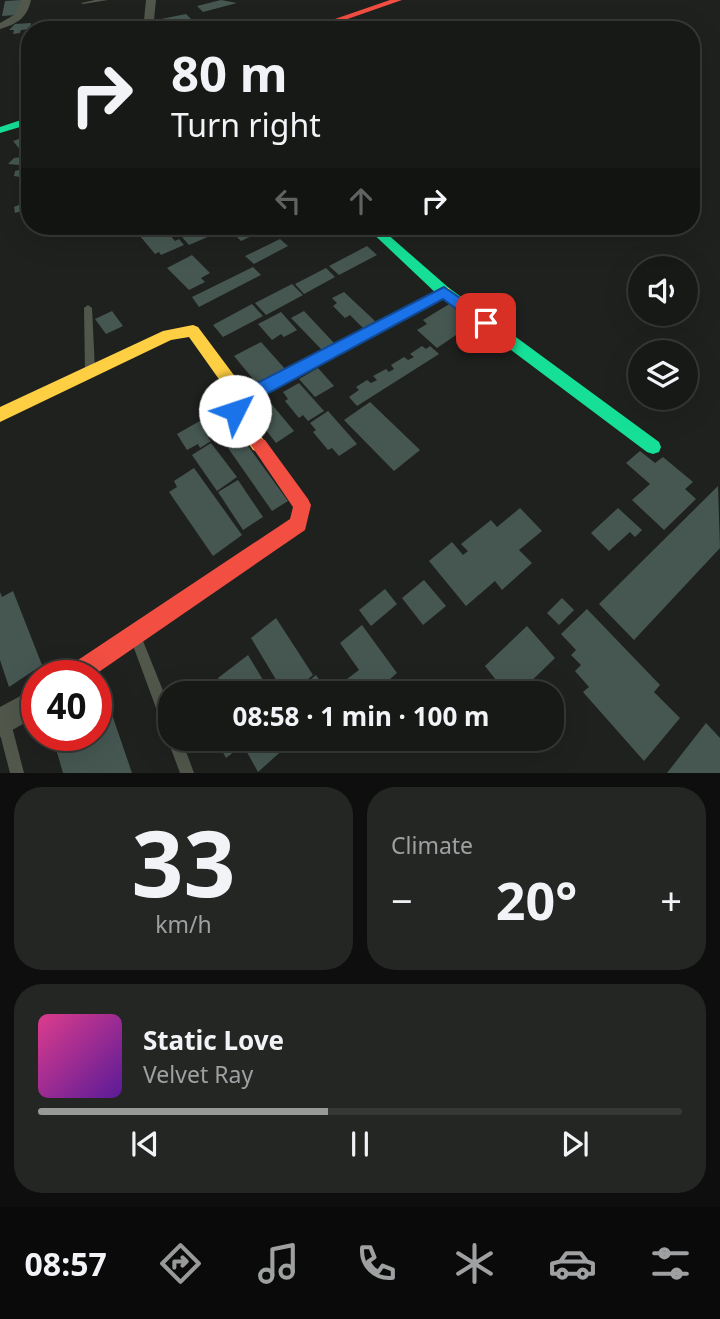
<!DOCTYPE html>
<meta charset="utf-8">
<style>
:root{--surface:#171917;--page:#242624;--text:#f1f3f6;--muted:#9ea0a1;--line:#363836;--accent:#979a98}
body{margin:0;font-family:"Noto Sans",sans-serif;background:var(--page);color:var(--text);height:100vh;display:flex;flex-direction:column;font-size:26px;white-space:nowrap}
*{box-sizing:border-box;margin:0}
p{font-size:23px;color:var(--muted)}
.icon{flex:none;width:38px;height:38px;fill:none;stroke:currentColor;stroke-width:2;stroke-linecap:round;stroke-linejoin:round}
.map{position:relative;height:773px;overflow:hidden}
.sheet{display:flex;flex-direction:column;gap:14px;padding:14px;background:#0d0e0d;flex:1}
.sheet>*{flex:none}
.hud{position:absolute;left:21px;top:21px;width:679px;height:214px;border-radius:28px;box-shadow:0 7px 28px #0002,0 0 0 2px var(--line);background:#171917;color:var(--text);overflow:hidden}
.tools{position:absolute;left:628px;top:256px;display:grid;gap:14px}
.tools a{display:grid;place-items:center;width:70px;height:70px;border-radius:50%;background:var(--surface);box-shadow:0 7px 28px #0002,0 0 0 2px var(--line);font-size:35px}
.speed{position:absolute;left:21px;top:660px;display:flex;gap:14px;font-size:35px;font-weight:700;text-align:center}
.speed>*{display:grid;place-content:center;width:91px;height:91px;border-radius:50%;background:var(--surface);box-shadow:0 7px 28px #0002,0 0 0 2px var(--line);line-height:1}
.speed .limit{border:10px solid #d22;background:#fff;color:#111}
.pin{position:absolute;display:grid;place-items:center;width:60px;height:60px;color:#fff;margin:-30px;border-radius:14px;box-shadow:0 4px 10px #0006}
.me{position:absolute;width:77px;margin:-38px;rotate:49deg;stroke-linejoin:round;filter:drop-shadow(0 0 5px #0008)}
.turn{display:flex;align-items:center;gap:24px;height:147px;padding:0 35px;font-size:32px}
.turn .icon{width:91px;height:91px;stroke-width:2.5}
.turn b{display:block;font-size:49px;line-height:60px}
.lanes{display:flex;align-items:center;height:66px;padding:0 35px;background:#0003;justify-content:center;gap:35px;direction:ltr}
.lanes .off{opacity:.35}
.big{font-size:52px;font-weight:700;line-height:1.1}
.sheet .widget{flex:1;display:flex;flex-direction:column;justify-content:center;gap:10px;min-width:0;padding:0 24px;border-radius:28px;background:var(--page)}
.sheet .dial{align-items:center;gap:0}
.dial b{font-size:91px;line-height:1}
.song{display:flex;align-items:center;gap:21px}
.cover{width:84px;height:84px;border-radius:10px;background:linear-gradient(135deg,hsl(330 70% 55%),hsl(270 70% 35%))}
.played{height:7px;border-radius:4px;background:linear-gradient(90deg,var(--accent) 45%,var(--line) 45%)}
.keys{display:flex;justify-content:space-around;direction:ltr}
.heat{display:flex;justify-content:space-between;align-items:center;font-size:38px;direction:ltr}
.sheet .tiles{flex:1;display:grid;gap:14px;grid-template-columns:1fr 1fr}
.widget:last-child{grid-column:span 2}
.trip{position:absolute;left:158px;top:681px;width:406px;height:70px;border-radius:28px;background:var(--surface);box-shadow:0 7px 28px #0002,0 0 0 2px var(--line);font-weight:700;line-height:70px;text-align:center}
.dock{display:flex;height:112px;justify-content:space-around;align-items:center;background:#090a09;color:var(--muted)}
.dock .icon{width:49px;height:49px}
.dock .selected{color:var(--accent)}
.dock b{font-size:32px;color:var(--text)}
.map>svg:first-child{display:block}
.building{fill:#465752}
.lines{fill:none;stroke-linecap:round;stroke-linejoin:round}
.lane{fill:#51574b;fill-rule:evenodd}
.street{fill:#51574b;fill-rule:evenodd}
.fast{fill:#16e098;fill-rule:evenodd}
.slow{fill:#ffcf43;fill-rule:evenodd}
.jam{fill:#f24e42;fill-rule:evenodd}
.route{fill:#1a73e8;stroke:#114b97;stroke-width:2}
</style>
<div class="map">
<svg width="720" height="773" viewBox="0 0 720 773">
<rect width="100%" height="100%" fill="#1f211f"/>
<g class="building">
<path d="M21,0L17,15L2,16L5,1Z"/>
<path d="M221,0L237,3L203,12L197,6Z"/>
<path d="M186,14L191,19L160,26L156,20Z"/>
<path d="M31,23L30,29L21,30L20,33L13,34L14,30H9L15,24Z"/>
<path d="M30,135V157L27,158L13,141Z"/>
<path d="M22,157L25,161L19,165L8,164L14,158Z"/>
<path d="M27,168L30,169L28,174L20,177L14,176L15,171Z"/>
<path d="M23,203L27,204L29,209L15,213L14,207Z"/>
<path d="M147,226H162L175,241L179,239L184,245L161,255L159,252L155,254L140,236L151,231Z"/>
<path d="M199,226H233L189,245L182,237L196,231L194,228Z"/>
<path d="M239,226H273L241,241L230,230Z"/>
<path d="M291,226H327L304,237Z"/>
<path d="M280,239L288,246L254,264L245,256Z"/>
<path d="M367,246L377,255L339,275L329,266Z"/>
<path d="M192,255L210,273L201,278L205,282L189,290L167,268Z"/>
<path d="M253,267L261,275L199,307L192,297Z"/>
<path d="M326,268L335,277L304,294L295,284Z"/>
<path d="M292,284L303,295L266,315L255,303Z"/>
<path d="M344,292L375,321L363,328L350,315L345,318L333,306L337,303L332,298Z"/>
<path d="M451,303L481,327L464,337L459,333L437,348L417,330L427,324L423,320Z"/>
<path d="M252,304L263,316L223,337L213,325Z"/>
<path d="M112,311L123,326L106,334L95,319Z"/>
<path d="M304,311L334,343L322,350L291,318Z"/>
<path d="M281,312L297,330L284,337L281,334L272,340L258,324Z"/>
<path d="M261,342L286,370L259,386L234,356Z"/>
<path d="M422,346L426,349L430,346L439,354L357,406L349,397L359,390L356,387L367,380L371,383L377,380L373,376L386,369L389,372L394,369L391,365L404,357L408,360L414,357L410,354Z"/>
<path d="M318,368L334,386L315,397L299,379Z"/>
<path d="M299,383L324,411L308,421L303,415L299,418L285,401L288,399L283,392Z"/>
<path d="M269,401L294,431L276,443L251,411Z"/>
<path d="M370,402L420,450L394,471L344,420Z"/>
<path d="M219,410L230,425L208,438L211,441L200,448L198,444L187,450L177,434Z"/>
<path d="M328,411L357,444L339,456L332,448L328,450L313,432L316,430L310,423Z"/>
<path d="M243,439L288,501L272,511L228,448Z"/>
<path d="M211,443L237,477L217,491L192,455Z"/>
<path d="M640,451L655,463L663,457L693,482L685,489L696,499L664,530L632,500L650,484L626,463Z"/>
<path d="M194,468L242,535L213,556L169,492L177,487L174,481Z"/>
<path d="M238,480L263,517L243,530L218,492Z"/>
<path d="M718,486L720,548L634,640L599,604Z"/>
<path d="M520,508L542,531L519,550L532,563L502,590L495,581L466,606L429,561L452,542L463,555L468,551L461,544L491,520L497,527Z"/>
<path d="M618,508L642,530L635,537L630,532L609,551L591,533Z"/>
<path d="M424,580L446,606L423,625L402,598Z"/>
<path d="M385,589L397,604L371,626L359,610Z"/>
<path d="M13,591L42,665L9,687L0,660V592L2,597Z"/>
<path d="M562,598L574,610L559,625L547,613Z"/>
<path d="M587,609L660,685L654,692L680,718L644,761L583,692L589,687L575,671L581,665L571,655L576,650L561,634Z"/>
<path d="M276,618L313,675L292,693H284L251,638Z"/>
<path d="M362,625L397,673L374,693H356L347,679L359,670L340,643Z"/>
<path d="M527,626L555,658L519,693H506L485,666Z"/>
<path d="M248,655L271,693H227L218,678Z"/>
<path d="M316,675L328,693H295Z"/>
<path d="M107,700L132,773H63L52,735H96V707Z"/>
<path d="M706,723L720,738V773H667Z"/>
<path d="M215,738H296L258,772L243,745L226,758Z"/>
</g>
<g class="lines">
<g class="lane">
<path d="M95,0H108L83,4L81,3Z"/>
<path d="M88,305L92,308L95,370L93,373H87L85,370L84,308Z"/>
<path d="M137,634L141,636L170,708V738H181L194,773H180L167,738L169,733L165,732L163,727L131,640L133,636Z"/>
<path d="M4,716L9,718L11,723L24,773H10L0,734V718Z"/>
</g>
<g class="street">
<path d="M21,0H31C27,18 17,24 0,29V23L14,15Z"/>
<path d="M146,0H156L153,30H143Z"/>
<path d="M37,687V716L0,737V707Z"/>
</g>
<g class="fast">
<path d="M30,117V124L0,133V127Z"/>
<path d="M365,226H378L449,288L659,442L661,447L659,452L653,454L647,452L439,296Z"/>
</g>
<path class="slow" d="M444,287L449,288L451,292L449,296L248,404L244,410L267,445L265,450L259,452L253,450L229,416L227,411L233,399L189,337L171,340L0,422V407L163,331L193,325L198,327L245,390Z"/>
<g class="jam">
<path d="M390,0H402L316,30H303Z"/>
<path d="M259,438L265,440L308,499L311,505L305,530L93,676H63L66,668L290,519L293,507L251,445L253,440Z"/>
</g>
</g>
<path class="route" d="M444,287L491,319L493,323L491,327H480L443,299L248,404L241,416H230L227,411L236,394Z"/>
</svg>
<div class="tools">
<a><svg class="icon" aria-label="sound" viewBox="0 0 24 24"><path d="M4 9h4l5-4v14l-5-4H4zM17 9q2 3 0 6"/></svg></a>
<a><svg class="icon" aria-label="layers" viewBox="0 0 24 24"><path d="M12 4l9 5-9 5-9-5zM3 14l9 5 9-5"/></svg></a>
</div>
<div class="speed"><div class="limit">40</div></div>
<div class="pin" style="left:486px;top:323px;background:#d93025"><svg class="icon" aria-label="arrive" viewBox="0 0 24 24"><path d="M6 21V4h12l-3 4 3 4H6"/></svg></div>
<svg class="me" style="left:235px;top:411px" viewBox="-20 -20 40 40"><circle r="19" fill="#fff"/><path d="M0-13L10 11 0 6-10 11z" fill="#1a73e8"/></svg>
<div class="trip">08:58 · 1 min · 100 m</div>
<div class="hud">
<div class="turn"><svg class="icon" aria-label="right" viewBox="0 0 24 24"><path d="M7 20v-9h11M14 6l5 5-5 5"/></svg><div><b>80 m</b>Turn right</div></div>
<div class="lanes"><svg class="icon off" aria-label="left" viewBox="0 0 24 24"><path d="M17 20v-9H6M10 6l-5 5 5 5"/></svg><svg class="icon off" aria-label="ahead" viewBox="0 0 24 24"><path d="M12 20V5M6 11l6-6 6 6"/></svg><svg class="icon" aria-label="right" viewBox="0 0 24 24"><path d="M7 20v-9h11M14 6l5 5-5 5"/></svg></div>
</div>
</div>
<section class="sheet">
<div class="tiles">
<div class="widget dial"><b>33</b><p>km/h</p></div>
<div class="widget"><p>Climate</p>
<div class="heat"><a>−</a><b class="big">20°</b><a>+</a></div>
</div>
<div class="widget">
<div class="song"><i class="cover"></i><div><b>Static Love</b><p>Velvet Ray</p></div></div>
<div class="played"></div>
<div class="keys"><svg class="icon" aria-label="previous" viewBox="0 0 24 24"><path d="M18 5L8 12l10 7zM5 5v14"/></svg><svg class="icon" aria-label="pause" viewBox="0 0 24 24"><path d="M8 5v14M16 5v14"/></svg><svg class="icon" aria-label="next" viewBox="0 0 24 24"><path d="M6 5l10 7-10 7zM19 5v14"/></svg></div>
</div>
</div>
</section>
<nav class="dock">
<b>08:57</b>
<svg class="icon selected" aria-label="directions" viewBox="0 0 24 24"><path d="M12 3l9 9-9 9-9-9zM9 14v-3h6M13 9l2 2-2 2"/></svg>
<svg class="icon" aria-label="music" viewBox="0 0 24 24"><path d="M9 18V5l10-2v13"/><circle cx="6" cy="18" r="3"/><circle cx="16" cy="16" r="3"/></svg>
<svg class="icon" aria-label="phone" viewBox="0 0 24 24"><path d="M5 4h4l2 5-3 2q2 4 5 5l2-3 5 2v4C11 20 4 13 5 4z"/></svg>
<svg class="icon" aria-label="climate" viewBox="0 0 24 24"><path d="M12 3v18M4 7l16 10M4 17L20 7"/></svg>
<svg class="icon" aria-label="car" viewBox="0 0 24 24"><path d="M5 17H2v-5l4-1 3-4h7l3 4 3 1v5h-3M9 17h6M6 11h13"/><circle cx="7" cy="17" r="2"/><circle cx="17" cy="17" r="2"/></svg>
<svg class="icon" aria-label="filters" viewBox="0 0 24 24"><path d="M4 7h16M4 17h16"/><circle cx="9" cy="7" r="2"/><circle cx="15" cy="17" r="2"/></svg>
</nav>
